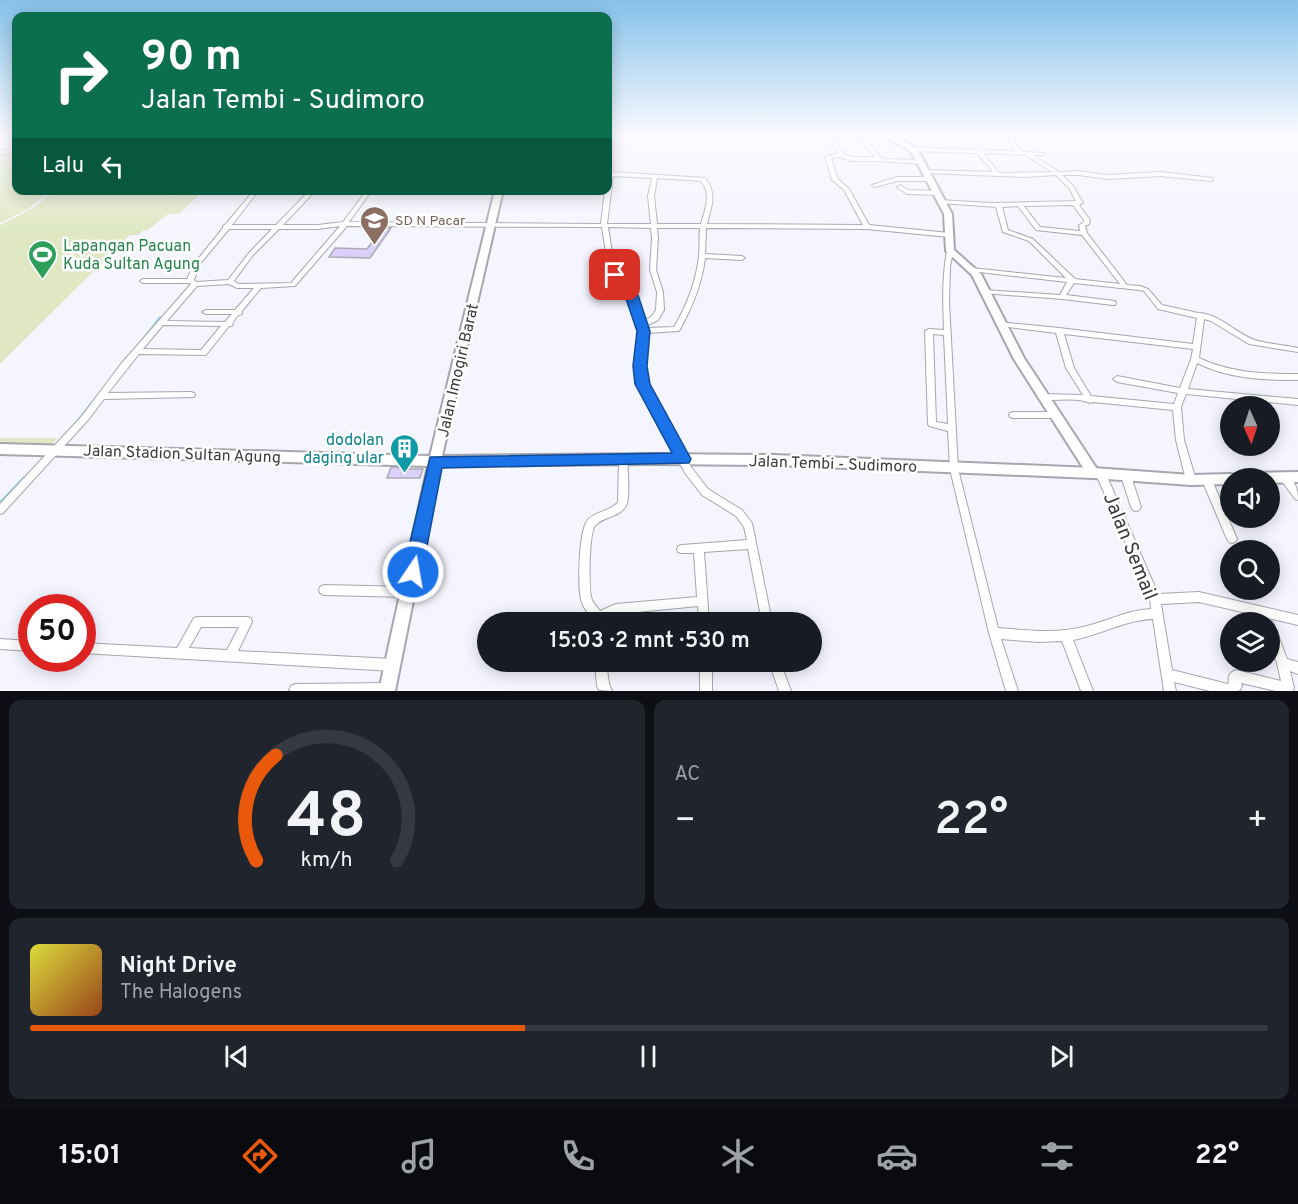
<!DOCTYPE html>
<html lang="id">
<meta charset="utf-8">
<style>
:root{--surface:#171b24;--page:#20242c;--text:#f1f3f6;--muted:#9ea1a6;--line:#363941;--accent:#ea580c}
body{margin:0;font-family:Overpass,sans-serif;background:var(--page);color:var(--text);height:100vh;display:flex;flex-direction:column;font-size:22px;white-space:nowrap}
*{box-sizing:border-box;margin:0}
p{font-size:20px;color:var(--muted)}
.icon{flex:none;width:33px;height:33px;fill:none;stroke:currentColor;stroke-width:2;stroke-linecap:round;stroke-linejoin:round}
.map{position:relative;height:691px;overflow:hidden}
.panel{display:flex;flex-direction:column;gap:9px;padding:9px;background:#0d0f14;flex:1}
.panel>*{flex:none}
.banner{position:absolute;left:12px;top:12px;width:600px;height:183px;border-radius:12px;box-shadow:0 3px 15px #0003;background:#0b6e4f;color:#fff;overflow:hidden}
.needle{width:39px;rotate:177deg}
.controls{position:absolute;left:1220px;top:396px;display:grid;gap:12px}
.controls a{display:grid;place-items:center;width:60px;height:60px;border-radius:50%;background:var(--surface);box-shadow:0 3px 15px #0003;font-size:30px}
.speed{position:absolute;left:18px;top:594px;display:flex;gap:12px;font-size:30px;font-weight:700;text-align:center}
.speed>*{display:grid;place-content:center;width:78px;height:78px;border-radius:50%;background:var(--surface);box-shadow:0 3px 15px #0003;line-height:1}
.speed .limit{border:9px solid #d22;background:#fff;color:#111}
.pin{position:absolute;display:grid;place-items:center;width:51px;height:51px;color:#fff;margin:-26px;border-radius:12px;box-shadow:0 3px 9px #0006}
.me{position:absolute;width:66px;margin:-33px;rotate:12deg;stroke-linejoin:round;filter:drop-shadow(0 0 4px #0008)}
.turn{display:flex;align-items:center;gap:21px;height:126px;padding:0 30px;font-size:27px}
.turn .icon{width:78px;height:78px;stroke-width:2.5}
.turn b{display:block;font-size:42px;line-height:51px}
.then{display:flex;align-items:center;height:57px;padding:0 30px;background:#0003;gap:12px;font-size:22px}
.big{font-size:45px;font-weight:600;line-height:1.1}
.panel .card{flex:1;display:flex;flex-direction:column;justify-content:center;gap:9px;min-width:0;padding:0 21px;border-radius:12px;background:var(--page)}
.panel .dial{align-items:center;gap:0}
.dial svg{height:156px;overflow:visible;fill:none;stroke:var(--line);stroke-width:7;stroke-linecap:round;text-anchor:middle}
.dial text{fill:var(--text);stroke:none}
.song{display:flex;align-items:center;gap:18px}
.cover{width:72px;height:72px;border-radius:9px;background:linear-gradient(135deg,hsl(60 70% 55%),hsl(20 70% 35%))}
.played{height:6px;border-radius:3px;background:linear-gradient(90deg,var(--accent) 40%,var(--line) 40%)}
.keys{display:flex;justify-content:space-around;direction:ltr}
.heat{display:flex;justify-content:space-between;align-items:center;font-size:33px;direction:ltr}
.panel .tiles{flex:1;display:grid;gap:9px;grid-template-columns:1fr 1fr}
.card:last-child{grid-column:span 2}
.trip{position:absolute;left:477px;top:612px;width:345px;height:60px;border-radius:30px;background:var(--surface);box-shadow:0 3px 15px #0003;font-weight:600;line-height:60px;text-align:center}
.menu{display:flex;height:96px;justify-content:space-around;align-items:center;background:#090b0e;color:var(--muted)}
.menu .icon{width:42px;height:42px}
.menu .on{color:var(--accent)}
.menu b{font-size:27px;color:var(--text)}
.map>svg:first-child{display:block}
.green{fill:#dfe8c3}
.lines{fill:none;stroke-linecap:round;stroke-linejoin:round}
.stream-far1{stroke:#92d5ed;stroke-width:2}
.stream{stroke:#92d5ed;stroke-width:3}
.building{fill:#dbd0fc;stroke:#adabb3;stroke-width:1.5}
.minor-casing{stroke:#a5a6ae;stroke-width:2}
.tertiary-casing{stroke:#a5a6ae;stroke-width:4}
.secondary-casing{stroke:#a5a6ae;stroke-width:4}
.minor{fill:#fff;fill-rule:evenodd}
.tertiary{fill:#fff;fill-rule:evenodd}
.secondary{fill:#fff;fill-rule:evenodd}
.route{fill:#1a73e8;stroke:#114b97;stroke-width:1.5}
.labels{text-anchor:middle;stroke-width:5;stroke-linejoin:round;paint-order:stroke}
.far-education-label{font-size:14px;fill:#785e54;stroke:#fff;text-anchor:start}
.leisure-label{font-size:16px;fill:#27864d;stroke:#fff;text-anchor:start}
.street-label{font-size:16px;fill:#3c3c3f;stroke:#fff}
.culture-label{font-size:16px;fill:#0d838f;stroke:#fff;text-anchor:end}
.near-street-label{font-size:20px;fill:#3c3c3f;stroke:#fff}
</style>
<div class="map">
<svg width="1298" height="691" viewBox="0 0 1298 691">
<rect width="100%" height="100%" fill="#f4f5fe"/>
<g class="green">
<path d="M0,154L16,155V190L51,191L28,209L0,223Z"/>
<path d="M55,190L175,191L169,198L178,191L194,193L203,191L179,214H168L148,230H144L138,235H130L0,364V225L33,208Z"/>
<path d="M0,438H58L52,444H0Z"/>
</g>
<g class="lines">
<g class="stream-far1">
<path d="M140,343L160,317"/>
<path d="M74,425L97,396"/>
</g>
<path class="stream" d="M0,503L25,477"/>
</g>
<g class="building">
<path d="M382,228H391L370,258L329,257L335,248L367,249Z"/>
<path d="M391,467L413,469H423L420,478H387Z"/>
</g>
<g class="lines">
<defs>
<g id="minor">
<path d="M608,136H612L613,172L705,178C718,195 711,206 707,224L863,225L844,190L832,180L825,157L838,153L828,140L821,136L831,137L854,136L833,140L844,153L843,154L852,157H875L858,136H863L882,159L920,160L923,162L920,164L878,161H851L840,157L831,158L838,179L849,189L869,225L949,233L952,235L949,237L867,229L706,228L705,254L742,256L745,258L742,260L705,258C702,284 692,308 679,331L647,333L644,366L646,384L691,467L708,489L742,510L752,523L772,622H762L748,549L704,552L709,622H699L698,606L617,614L606,619L607,622H596C591,617 585,610 582,603C577,590 579,532 587,521C594,511 610,512 618,502L619,460L620,458L623,457L626,458L627,460C628,470 630,500 626,506C619,518 603,516 595,526C589,533 588,591 592,600C594,604 598,608 600,611L616,604L697,597L694,553H682L678,552L677,549L678,546L682,545L747,540L744,527L736,516L702,495L685,473L638,384L636,366L640,331L628,295L609,271L602,227L347,226L295,286L261,288L242,311V314C236,315 233,322 232,326H229L206,355L139,354L108,393L191,392L194,393L195,395L194,397L104,399L88,420L3,513L0,514V504L82,416L121,364L191,284L189,283H143L140,281L143,279H187L194,264L223,228V226L225,225L251,194L226,190H259L232,225H276L310,190H316L283,225H318L343,222L367,190H372L349,222L601,224L605,190H608ZM613,176L652,178L648,196L651,224H607ZM657,178L701,181C712,195 705,209 701,224H657L654,196ZM340,226L291,283L238,284L234,281L253,255L279,229H318ZM608,227L651,228L652,238L650,270L657,292L656,310L652,316L644,321L634,295L615,271ZM657,228H700C699,237 700,247 699,256C696,282 687,305 674,327L647,328L646,326L658,320L664,310L663,292L656,270L658,238ZM229,229H272L249,253L228,280L196,282L194,280L199,265ZM229,284L237,288H254L235,310H206L202,312L206,314H232L225,322L167,321L197,286ZM163,325L221,326L201,350L143,349Z"/>
<path d="M963,136L973,137L982,150L1016,151L1008,142L1012,139L1009,138V136L1016,137L1029,136V138L1017,140L1014,142L1022,152L1044,153V155H1033L1059,172L1079,171L1107,175L1161,172L1213,178V180L1211,181L1161,176L1107,179L1079,175H1062L1073,186L1083,203L1079,205L1090,220L1089,224L1085,226L1087,233L1127,285L1140,286L1148,289L1162,305L1198,313C1219,313 1236,334 1255,340C1267,344 1285,345 1298,348V352L1249,344L1211,321L1204,319L1199,358C1230,373 1264,374 1298,374V380C1264,380 1229,379 1197,363L1188,389L1298,399V405L1186,394L1181,407L1184,440L1196,480L1194,483L1191,484L1188,483L1186,480L1176,440L1173,410L1093,402L1090,403C1075,396 1055,402 1039,399L1038,397L1039,395L1042,394L1083,395L1066,368L1056,333L1001,326H998L997,324L998,322L1059,328L1193,344L1197,318L1158,309L1144,291L1139,290L1074,283L1066,295L1115,301L1116,303L1115,305H1113L1062,299L982,293L981,292L982,291L984,290L1060,295L1067,282L970,271L969,270L970,269L972,268L1066,278L1029,241L1003,232L996,207L941,203L939,202V200L992,203L1076,201L1069,188L1056,175L1024,177L924,173L923,172L926,170L993,172L977,153L913,151L910,149L913,147L977,150L969,139ZM983,153L1026,155L1052,172L999,173ZM1073,205L1084,220V222L1079,225L1080,231L1040,227L1024,206ZM1018,206L1036,230L1082,235L1120,284L1075,279L1033,239L1008,230L1002,207ZM1064,334L1193,349L1191,359L1180,388L1117,376L1113,379L1117,382L1178,393L1174,404L1091,396L1074,368Z"/>
<path d="M0,150H16V153L0,154Z"/>
<path d="M897,177H930L933,179L930,181H897L875,187L872,185Z"/>
<path d="M900,185L908,190L937,191L940,193L937,195L907,194L898,188L897,187Z"/>
<path d="M950,249L953,251L950,267L949,302L958,469L998,628C1027,630 1055,634 1083,627C1106,622 1127,610 1151,609L1150,599L1096,474L1098,471L1101,470L1104,471L1106,474L1158,594L1199,592L1298,615V625L1199,602L1161,604L1172,670L1228,684L1229,683C1228,676 1229,673 1236,670L1281,681L1277,663L1269,641V622H1265L1269,621L1273,622L1287,659L1298,662V674L1290,671L1294,688L1293,691H1276L1241,683L1242,686L1240,690L1238,691H1210L1174,682L1176,691H1164L1153,619C1125,620 1100,635 1073,640L1093,691H1081L1062,641L1038,642L1001,639L1018,691H1006L989,633L950,469L948,431L929,426L928,424L925,331L929,329L944,330C943,304 942,277 947,251ZM933,334L944,335L948,424L936,422Z"/>
<path d="M1013,412H1056L1059,413L1060,415L1059,417L1056,418H1013L1010,417L1009,415L1010,413Z"/>
<path d="M1126,472L1129,473L1131,476L1141,507L1139,510L1136,511L1133,510L1131,507L1121,476L1123,473Z"/>
<path d="M1284,473C1295,479 1298,489 1298,500L1295,499L1281,480L1279,477L1281,474Z"/>
<path d="M1207,476L1210,477L1212,480L1237,539L1235,542L1232,543L1229,542L1227,539L1202,480L1204,477Z"/>
<path d="M324,585L409,587L413,589L414,592L413,595L409,597L324,595L320,593L319,590L320,587Z"/>
<path d="M198,617H247L251,618L252,622L238,651L393,659L397,661L399,665L397,669L393,671L82,653V643L177,648L194,618ZM201,627H239L227,650L189,648Z"/>
<path d="M0,639L32,641V651L0,649Z"/>
<path d="M595,662H606L609,684L612,691L599,690L597,686Z"/>
<rect x="700" y="662" width="12" height="29"/>
<path d="M769,662H780L791,691H779Z"/>
<path d="M388,683L392,685L394,689L393,691H290L289,690L291,686L295,684Z"/>
</g>
<path id="tertiary" d="M884,136C897,136 909,142 919,152L952,214L954,250L981,274L1024,358L1097,469L1099,473L1097,477L1093,478L1089,477L1014,359L972,275L946,251L944,214L912,153L905,148Z"/>
<g id="secondary">
<path d="M495,190H503L442,456L653,454L774,455L1093,468L1191,475L1230,474L1235,475L1236,478H1230V484L1191,485L1093,478L774,465L653,464L440,466L395,691H379L428,466L0,454V444L430,456Z"/>
<path d="M1298,472V482L1269,483V478H1243L1244,474L1249,473Z"/>
</g>
</defs>
<use href="#minor" class="minor-casing"/>
<use href="#tertiary" class="tertiary-casing"/>
<use href="#secondary" class="secondary-casing"/>
<use href="#minor" class="minor"/>
<use href="#tertiary" class="tertiary"/>
<use href="#secondary" class="secondary"/>
</g>
<linearGradient id="sky" x2="0" y2="1"><stop stop-color="#85c1ea"/><stop offset="0.58" stop-color="#fafaff"/><stop offset="1" stop-color="#fafaff" stop-opacity="0"/></linearGradient>
<rect width="1298" height="233" fill="url(#sky)"/>
<path class="route" d="M615,271L619,272L638,295L650,331L647,366L650,384L691,459L689,463L442,468L422,572L419,578L413,581L406,578L403,572L430,457L672,453L635,384L633,366L637,331L625,296L609,275Z"/>
<defs>
<symbol id="school-pin" viewBox="-11 -11 22 30"><path d="M0 17L-7.5 6A9.5 9.5 0 1 1 7.5 6Z" fill="#8d6e63" stroke="#fff"/><path d="M0-5L7-2L0 1L-7-2ZM-4 1L0 2.5L4 1V4Q0 6-4 4Z" fill="#fff"/></symbol>
<symbol id="stadium-pin" viewBox="-11 -11 22 30"><path d="M0 17L-7.5 6A9.5 9.5 0 1 1 7.5 6Z" fill="#2e9e5b" stroke="#fff"/><path d="M0-5a6.5 5 0 1 0 0 10a6.5 5 0 1 0 0-10ZM-3.5-1.8h7v3.6h-7Z" fill="#fff"/></symbol>
<symbol id="building-pin" viewBox="-11 -11 22 30"><path d="M0 17L-7.5 6A9.5 9.5 0 1 1 7.5 6Z" fill="#0f9aa8" stroke="#fff"/><path d="M-4-6H4V6H1V3H-1V6H-4ZM-2.5-4.3h1.7v1.8h-1.7ZM.8-4.3h1.7v1.8H.8ZM-2.5-1h1.7V.8h-1.7ZM.8-1h1.7V.8H.8Z" fill="#fff"/></symbol>
</defs>
<g fill-rule="evenodd">
<use href="#school-pin" x="358" y="204" width="33" height="45"/>
<use href="#stadium-pin" x="26" y="238" width="33" height="45"/>
<use href="#building-pin" x="388" y="432" width="33" height="45"/>
</g>
<g class="labels">
<g class="far-education-label">
<text x="395" y="225">SD N Pacar</text>
</g>
<g class="leisure-label">
<text x="63" y="251">Lapangan Pacuan<tspan x="63" dy="18">Kuda Sultan Agung</tspan></text>
</g>
<g class="street-label">
<text transform="translate(457 370) rotate(-77)" y="6">Jalan Imogiri Barat</text>
<text transform="translate(182 453) rotate(2)" y="6">Jalan Stadion Sultan Agung</text>
<text transform="translate(833 463) rotate(2)" y="6">Jalan Tembi - Sudimoro</text>
</g>
<g class="culture-label">
<text x="384" y="445">dodolan<tspan x="384" dy="18">daging ular</tspan></text>
</g>
<g class="near-street-label">
<text transform="translate(1131 546) rotate(68)" y="7">Jalan Semail</text>
</g>
</g>
</svg>
<div class="controls">
<a><svg class="needle" viewBox="-14 -14 28 28"><path d="M0-13l5 13h-10z" fill="#e53935"/><path d="M0 13l5-13h-10z" fill="#9ea1a6"/></svg></a>
<a><svg class="icon" aria-label="sound" viewBox="0 0 24 24"><path d="M4 9h4l5-4v14l-5-4H4zM17 9q2 3 0 6"/></svg></a>
<a><svg class="icon" aria-label="search" viewBox="0 0 24 24"><circle cx="10" cy="10" r="6"/><path d="M15 15l6 6"/></svg></a>
<a><svg class="icon" aria-label="layers" viewBox="0 0 24 24"><path d="M12 4l9 5-9 5-9-5zM3 14l9 5 9-5"/></svg></a>
</div>
<div class="speed"><div class="limit">50</div></div>
<div class="pin" style="left:615px;top:275px;background:#d93025"><svg class="icon" aria-label="arrive" viewBox="0 0 24 24"><path d="M6 21V4h12l-3 4 3 4H6"/></svg></div>
<svg class="me" style="left:413px;top:572px" viewBox="-20 -20 40 40"><circle r="17" fill="#1a73e8" stroke="#fff" stroke-width="3"/><path d="M0-11L8 9 0 5-8 9z" fill="#fff"/></svg>
<div class="trip">15:03 · 2 mnt · 530 m</div>
<div class="banner">
<div class="turn"><svg class="icon" aria-label="right" viewBox="0 0 24 24"><path d="M7 20v-9h11M14 6l5 5-5 5"/></svg><div><b>90 m</b>Jalan Tembi - Sudimoro</div></div>
<div class="then">Lalu<svg class="icon" aria-label="left" viewBox="0 0 24 24"><path d="M17 20v-9H6M10 6l-5 5 5 5"/></svg></div>
</div>
</div>
<section class="panel">
<div class="tiles">
<div class="card dial"><svg viewBox="0 0 100 80">
<path d="M14 69A42 42 0 1 1 86 69"/>
<path d="M14 69A42 42 0 0 1 24 15" stroke="#ea580c"/>
<text x="50" y="56" font-size="32" font-weight="700">48</text>
<text x="50" y="72" font-size="11">km/h</text>
</svg></div>
<div class="card"><p>AC</p>
<div class="heat"><a>−</a><b class="big">22°</b><a>+</a></div>
</div>
<div class="card">
<div class="song"><i class="cover"></i><div><b>Night Drive</b><p>The Halogens</p></div></div>
<div class="played"></div>
<div class="keys"><svg class="icon" aria-label="previous" viewBox="0 0 24 24"><path d="M18 5L8 12l10 7zM5 5v14"/></svg><svg class="icon" aria-label="pause" viewBox="0 0 24 24"><path d="M8 5v14M16 5v14"/></svg><svg class="icon" aria-label="next" viewBox="0 0 24 24"><path d="M6 5l10 7-10 7zM19 5v14"/></svg></div>
</div>
</div>
</section>
<nav class="menu">
<b>15:01</b>
<svg class="icon on" aria-label="directions" viewBox="0 0 24 24"><path d="M12 3l9 9-9 9-9-9zM9 14v-3h6M13 9l2 2-2 2"/></svg>
<svg class="icon" aria-label="music" viewBox="0 0 24 24"><path d="M9 18V5l10-2v13"/><circle cx="6" cy="18" r="3"/><circle cx="16" cy="16" r="3"/></svg>
<svg class="icon" aria-label="phone" viewBox="0 0 24 24"><path d="M5 4h4l2 5-3 2q2 4 5 5l2-3 5 2v4C11 20 4 13 5 4z"/></svg>
<svg class="icon" aria-label="climate" viewBox="0 0 24 24"><path d="M12 3v18M4 7l16 10M4 17L20 7"/></svg>
<svg class="icon" aria-label="car" viewBox="0 0 24 24"><path d="M5 17H2v-5l4-1 3-4h7l3 4 3 1v5h-3M9 17h6M6 11h13"/><circle cx="7" cy="17" r="2"/><circle cx="17" cy="17" r="2"/></svg>
<svg class="icon" aria-label="filters" viewBox="0 0 24 24"><path d="M4 7h16M4 17h16"/><circle cx="9" cy="7" r="2"/><circle cx="15" cy="17" r="2"/></svg>
<b>22°</b>
</nav>
